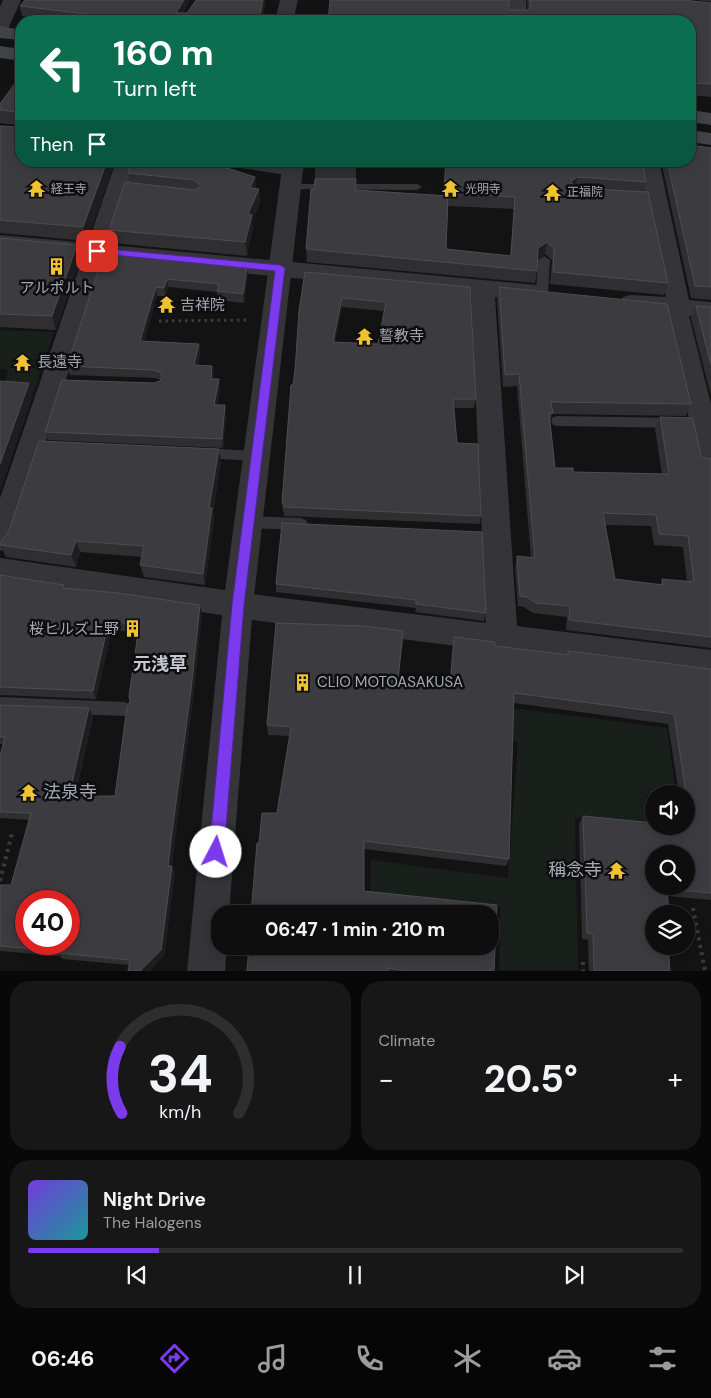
<!DOCTYPE html>
<meta charset="utf-8">
<style>
:root{--surface:#0e0e0f;--page:#171718;--text:#f1f3f6;--muted:#9b9c9e;--line:#2e2e2f;--accent:#7c3aed}
body{margin:0;font-family:"DM Sans","Noto Sans JP",sans-serif;background:var(--page);color:var(--text);height:100vh;display:flex;flex-direction:column;font-size:19px;white-space:nowrap}
*{box-sizing:border-box;margin:0}
p{font-size:16px;color:var(--muted)}
.icon{flex:none;width:28px;height:28px;fill:none;stroke:currentColor;stroke-width:2;stroke-linecap:round;stroke-linejoin:round}
.map{position:relative;height:971px;overflow:hidden}
.side{display:flex;flex-direction:column;gap:10px;padding:10px;background:#080808;flex:1}
.side>*{flex:none}
.banner{position:absolute;left:15px;top:15px;width:681px;height:152px;border-radius:20px;box-shadow:0 2px 12px #0003,0 0 0 1px var(--line);background:#0b6e4f;color:#fff;overflow:hidden}
.controls{position:absolute;left:645px;top:785px;display:grid;gap:10px}
.controls a{display:grid;place-items:center;width:50px;height:50px;border-radius:50%;background:var(--surface);box-shadow:0 2px 12px #0003,0 0 0 1px var(--line);font-size:25px}
.speed{position:absolute;left:15px;top:890px;display:flex;gap:10px;font-size:25px;font-weight:700;text-align:center}
.speed>*{display:grid;place-content:center;width:65px;height:65px;border-radius:50%;background:var(--surface);box-shadow:0 2px 12px #0003,0 0 0 1px var(--line);line-height:1}
.speed .limit{border:8px solid #d22;background:#fff;color:#111}
.pin{position:absolute;display:grid;place-items:center;width:42px;height:42px;color:#fff;margin:-21px;border-radius:10px;box-shadow:0 2px 8px #0006}
.me{position:absolute;width:55px;margin:-28px;rotate:5deg;stroke-linejoin:round;filter:drop-shadow(0 0 4px #0008)}
.turn{display:flex;align-items:center;gap:18px;height:105px;padding:0 15px;font-size:22px}
.turn .icon{width:65px;height:65px;stroke-width:2.5}
.turn b{display:block;font-size:35px;line-height:42px}
.then{display:flex;align-items:center;height:48px;padding:0 15px;background:#0003;gap:10px;font-size:19px}
.big{font-size:38px;font-weight:700;line-height:1.1}
.side .widget{flex:1;display:flex;flex-direction:column;justify-content:center;gap:8px;min-width:0;padding:0 18px;border-radius:20px;background:var(--page)}
.side .dial{align-items:center;gap:0}
.dial svg{height:130px;overflow:visible;fill:none;stroke:var(--line);stroke-width:7;stroke-linecap:round;text-anchor:middle}
.dial text{fill:var(--text);stroke:none}
.song{display:flex;align-items:center;gap:15px}
.cover{width:60px;height:60px;border-radius:8px;background:linear-gradient(135deg,hsl(260 70% 55%),hsl(180 70% 35%))}
.played{height:5px;border-radius:2px;background:linear-gradient(90deg,var(--accent) 20%,var(--line) 20%)}
.keys{display:flex;justify-content:space-around;direction:ltr}
.heat{display:flex;justify-content:space-between;align-items:center;font-size:28px;direction:ltr}
.side .tiles{flex:1;display:grid;gap:10px;grid-template-columns:1fr 1fr}
.widget:last-child{grid-column:span 2}
.trip{position:absolute;left:211px;top:905px;width:288px;height:50px;border-radius:20px;background:var(--surface);box-shadow:0 2px 12px #0003,0 0 0 1px var(--line);font-weight:700;line-height:50px;text-align:center}
.tabs{display:flex;height:80px;justify-content:space-around;align-items:center;background:#060606;color:var(--muted)}
.tabs .icon{width:35px;height:35px}
.tabs .current{color:var(--accent)}
.tabs b{font-size:22px;color:var(--text)}
.map>svg:first-child{display:block}
.green{fill:#191f1b}
.lines{fill:none;stroke-linecap:round;stroke-linejoin:round}
.path-far1{stroke:#3a3b40;stroke-width:3;stroke-dasharray:2.5 4;stroke-linecap:butt}
.path{stroke:#3a3b40;stroke-width:4;stroke-dasharray:3 4.5;stroke-linecap:butt}
.service{fill:#343439;fill-rule:evenodd}
.minor{fill:#343439;fill-rule:evenodd}
.tertiary{fill:#343439;fill-rule:evenodd}
.secondary{fill:#424349;fill-rule:evenodd}
.wall{fill:#2f2f32;fill-rule:evenodd}
.shaded-wall{fill:#1e1e20}
.building{fill:#3c3c40;stroke:#4c4d52;fill-rule:evenodd}
.route{fill:#7c3aed;stroke:#51269a}
.labels{text-anchor:middle;stroke-width:5;stroke-linejoin:round;paint-order:stroke}
.far-poi-label{font-size:12px;fill:#a5a8b5;stroke:#0e0e0f;text-anchor:start}
.poi-label{font-size:15px;fill:#a5a8b5;stroke:#0e0e0f;text-anchor:start}
.quarter-label{font-size:18px;font-weight:bold;fill:#c5c7d1;stroke:#0e0e0f}
.near-poi-label{font-size:18px;fill:#a5a8b5;stroke:#0e0e0f;text-anchor:start}
</style>
<div class="map">
<svg width="711" height="971" viewBox="0 0 711 971">
<rect width="100%" height="100%" fill="#131314"/>
<g class="green">
<path d="M358,161H512L510,172L358,165Z"/>
<path d="M0,330L54,332L34,393L2,391L8,370L0,369Z"/>
<path d="M505,707L667,728L676,794H654V797L646,796V823L575,818L578,970H499L500,907L370,893L371,860L508,878L518,742L504,741Z"/>
</g>
<g class="lines">
<path class="path-far1" d="M159,321L247,320"/>
<g class="path">
<path d="M0,881L12,833"/>
<path d="M693,908L705,971"/>
<path d="M583,962V971"/>
</g>
<g class="service">
<path d="M291,184H417L422,187L417,190L287,189L286,187Z"/>
<path d="M544,256L550,260L548,294L542,298L536,294L538,260Z"/>
<path d="M558,416L677,418L682,419L684,423L682,427L677,428L558,426L553,425L551,421L553,417Z"/>
<path d="M202,448L257,451L262,452L264,456L262,460L257,461L202,458L197,457L195,453L197,449Z"/>
<path d="M248,516L301,518L306,520L308,524L306,528L301,530L248,528L243,526L241,522L243,518Z"/>
<path d="M0,697L124,702L130,704L132,709L130,714L124,716L0,711Z"/>
</g>
<g class="minor">
<path d="M3,0H21L9,27L6,31L0,33V7Z"/>
<path d="M508,0H526L527,21H509Z"/>
<path d="M116,161H137L110,245L536,285L544,287L548,293L544,299L536,301L495,297L517,626L711,650V678L267,622L0,582V558L267,596L486,623L471,295L105,260L14,539L10,547L0,551V498L83,257L0,249V235L88,243Z"/>
<path d="M224,161H284L300,164L304,169L300,174L293,176L234,167L227,166Z"/>
<path d="M638,161H659L689,300L711,302V318L689,316L711,404V469L701,465L698,458L665,314L623,309L619,303L623,297L631,295L666,297Z"/>
</g>
<g class="tertiary">
<path d="M280,0H298L293,21H275Z"/>
<path d="M283,161H304L253,605L229,914H220V946H227L225,971H187L223,605Z"/>
</g>
<g class="secondary">
<path d="M0,26L21,30V40L0,38Z"/>
<path d="M0,46L21,49V61L0,58Z"/>
<path d="M690,110L711,113V125L690,122Z"/>
<path d="M690,130L711,133V145L690,142Z"/>
</g>
</g>
<g class="wall">
<path d="M189,0V2L183,13L265,4L262,21H68L22,16L20,6Z"/>
<path d="M527,0H683L711,3V97L690,95V21L509,10H528Z"/>
<path d="M698,0H711V2Z"/>
<path d="M21,75L115,161L87,241L0,233V126L18,127V125L0,123V104Z"/>
<path d="M711,148V300L691,298L661,161H690Z"/>
<path d="M315,161H356V190L444,196L445,161H642L646,182L643,192L668,283L664,295L550,284L552,260L545,254L538,259L537,271L535,283L307,262L306,249L315,179ZM448,206L514,209L510,256L446,249Z"/>
<path d="M228,169L255,177L256,189H259L260,203L252,221L253,228L247,256L112,243L109,230L130,182L128,173Z"/>
<path d="M0,238L77,245L80,259L56,330L0,327Z"/>
<path d="M104,253L248,276L244,303L218,300L217,292L168,287L166,296H157L144,341L199,344L200,352L198,365L214,374L213,379H219L220,388L217,405H225L226,413L223,448L48,440L45,432L160,381V380L156,378L70,375L67,366Z"/>
<path d="M305,272L470,287L476,399L474,408H454L457,443L481,516L480,524L284,516V512H283L282,503L293,385ZM342,307L384,311L378,344L335,342Z"/>
<path d="M499,287L691,404L686,416L552,414L550,423L555,468L573,472L662,474L655,429L660,417L701,457L711,459V648L566,630L567,617L533,613L524,607L518,606L515,567L517,556L531,558L517,386L503,387L497,299ZM605,525L651,526L654,545L683,547L687,582L662,579L660,585L615,579Z"/>
<path d="M696,306L711,307V396L691,318Z"/>
<path d="M221,461L213,513L214,520L205,585L144,577L140,565L142,557L80,552L76,567L6,557L0,545Z"/>
<path d="M282,523L486,613L484,621L415,612L416,608L276,592V584Z"/>
<path d="M0,575L64,585L65,588L200,605L202,614L193,698L174,847L172,866L175,872L164,955L149,971H128L129,965L63,959L60,956L0,951V885H11L29,820L0,818V756L3,744H0V705L93,717L75,796H115L130,701L138,634L112,629L96,699L0,695Z"/>
<path d="M454,637L495,646L567,655L568,651L711,669V900L668,896L654,914L670,971H589L588,940L582,939L579,824L583,816L686,826V794H679L668,724L514,703L509,859L506,866L364,849V891L494,971H247L251,914L259,843L277,813L290,736L268,735L267,725L403,641L398,680L449,686Z"/>
</g>
<g class="shaded-wall">
<path d="M184,0H189V2L178,21L176,13Z"/>
<path d="M263,0H265V4L262,21H259Z"/>
<path d="M107,161H115L87,241L83,227Z"/>
<path d="M225,161H228L229,168L226,181L224,167Z"/>
<path d="M255,177L256,191L250,188Z"/>
<path d="M578,177L575,189L571,181Z"/>
<path d="M259,189L260,203L252,221L253,228L247,256L245,242L248,214Z"/>
<path d="M547,242L545,254L536,260L538,248Z"/>
<path d="M77,245L80,259L56,330L52,316Z"/>
<path d="M247,267L248,276L244,303L243,294Z"/>
<path d="M167,279L168,287L166,296L164,288Z"/>
<path d="M156,287L157,296L142,350L140,341Z"/>
<path d="M342,298V307L333,351V342Z"/>
<path d="M199,344L200,352L196,374L194,365Z"/>
<path d="M212,366L214,374L212,387L211,379Z"/>
<path d="M219,379L220,388L215,413L214,405Z"/>
<path d="M29,383L33,396L0,492V464Z"/>
<path d="M225,405L226,413L223,448L222,439Z"/>
<path d="M219,449L221,461L213,513L214,520L205,585L203,574L209,508Z"/>
<path d="M76,541L80,552L76,567L71,555Z"/>
<path d="M200,605L202,614L193,698L171,872L168,866Z"/>
<path d="M109,620L112,629L96,699L93,691Z"/>
<path d="M89,708L93,717L73,803L69,796Z"/>
<path d="M172,866L175,872L164,955L149,971H140Z"/>
</g>
<g class="building">
<path d="M25,0H184L176,13H187L196,0H263L259,21H142L20,6Z"/>
<path d="M330,0H509V10H530V0H683L711,3V84L690,83V21H328Z"/>
<path d="M21,75V161H107L83,227L0,220V126L18,127V112L0,110V104Z"/>
<path d="M690,145L711,148V287L695,286L667,161H690Z"/>
<path d="M131,161H225L224,167L255,177L250,188L259,189L248,214L252,215L245,242L109,230L125,182L194,190L201,186L194,180L128,173Z"/>
<rect x="315" y="161" width="41" height="1"/>
<path d="M446,161H642L646,182L578,177L571,181L573,185L592,189L648,192L668,283L553,272L554,248L547,242L538,248L537,271L306,249L311,189L314,190L315,179H356L355,190L448,196L446,249L511,256L515,197L444,193Z"/>
<path d="M0,238L77,245L52,316L0,314Z"/>
<path d="M104,253L247,267L243,294L217,291L219,284L167,279L164,288L156,287L140,341L199,344L194,365L212,366L211,379H219L214,405H225L222,439L45,432L62,380L154,383L160,381L162,377L160,372L154,370L67,366Z"/>
<path d="M305,272L470,287L476,399H453L457,443L478,444L481,516L284,507V503H282L291,385H293L295,371L299,311ZM342,298L386,302L378,344L333,342Z"/>
<path d="M499,287L667,304L691,404L551,402L553,413H549L555,468H573V472L669,474L660,417L693,418L701,457L711,459V637L569,620L570,606L536,603L527,597L520,596L517,556L535,558L519,374L505,375ZM603,513L656,515L659,534L688,536L694,582L662,579L663,585L615,579Z"/>
<path d="M696,306L711,307V365Z"/>
<path d="M0,381L29,383L0,464Z"/>
<path d="M39,441L219,449L209,508H212L203,574L140,565L144,546L76,541L71,555L0,545L3,538L6,536L10,528Z"/>
<path d="M282,523L482,532L486,613L416,604V600L276,584Z"/>
<path d="M0,575L64,585L63,588L118,593L200,605L191,690L171,840L168,866H172L161,950L140,971H128L130,960L58,953L59,951L0,946V885H11L31,813L0,812V756L5,737H0V705L89,708L69,796H115L127,707L130,701L129,696L139,626L109,620L93,691L0,687ZM26,901H69V944H26Z"/>
<path d="M276,623L363,626L403,631L398,680L450,686L454,637L495,642V646L568,655V651L711,669V893L667,889L669,914H654V946H668L670,971H594L593,934L587,933L583,816L654,823V826H686V801H687L686,794L674,714L514,693L509,859L364,841V891L497,905L494,971H406L388,968V971H247L249,946H490V914H251L257,843H259L262,813H277L291,727L267,725ZM654,854H686V886H654Z"/>
</g>
<path class="route" d="M97,248L280,265L285,268L244,605L224,852L221,858L216,860L211,858L209,852L232,605L275,271L94,253V249Z"/>
<defs>
<symbol id="temple-bare" viewBox="-9 -9 18 18"><path d="M0-6L5-2H3V0L6.5 2.5H4V6H1.5V3h-3V6H-4V2.5H-6.5L-3 0V-2H-5Z" fill="#eec231" stroke="#0e0e0f" stroke-width="2.5" paint-order="stroke"/></symbol>
<symbol id="building-bare" viewBox="-9 -9 18 18"><path d="M-4-6H4V6H1V3H-1V6H-4ZM-2.5-4.3h1.7v1.8h-1.7ZM.8-4.3h1.7v1.8H.8ZM-2.5-1h1.7V.8h-1.7ZM.8-1h1.7V.8H.8Z" fill="#eec231" stroke="#0e0e0f" stroke-width="2.5" paint-order="stroke"/></symbol>
</defs>
<g fill-rule="evenodd">
<use href="#temple-bare" x="24" y="176" width="25" height="25"/>
<use href="#temple-bare" x="438" y="176" width="25" height="25"/>
<use href="#temple-bare" x="540" y="180" width="25" height="25"/>
<use href="#building-bare" x="44" y="254" width="25" height="25"/>
<use href="#temple-bare" x="154" y="292" width="25" height="25"/>
<use href="#temple-bare" x="352" y="324" width="25" height="25"/>
<use href="#temple-bare" x="10" y="350" width="25" height="25"/>
<use href="#building-bare" x="120" y="616" width="25" height="25"/>
<use href="#building-bare" x="290" y="670" width="25" height="25"/>
<use href="#temple-bare" x="16" y="780" width="25" height="25"/>
<use href="#temple-bare" x="604" y="858" width="25" height="25"/>
</g>
<g class="labels">
<g class="far-poi-label">
<text x="51" y="193">経王寺</text>
<text x="465" y="193">光明寺</text>
<text x="567" y="196">正福院</text>
</g>
<g class="poi-label">
<text x="57" y="293" text-anchor="middle">アルポルト</text>
<text x="180" y="310">吉祥院</text>
<text x="379" y="341">誓教寺</text>
<text x="37" y="367">長遠寺</text>
<text x="119" y="634" text-anchor="end">桜ヒルズ上野</text>
<text x="317" y="687">CLIO MOTOASAKUSA</text>
</g>
<g class="quarter-label">
<text x="160" y="670">元浅草</text>
</g>
<g class="near-poi-label">
<text x="43" y="798">法泉寺</text>
<text x="602" y="876" text-anchor="end">稱念寺</text>
</g>
</g>
</svg>
<div class="controls">
<a><svg class="icon" aria-label="sound" viewBox="0 0 24 24"><path d="M4 9h4l5-4v14l-5-4H4zM17 9q2 3 0 6"/></svg></a>
<a><svg class="icon" aria-label="search" viewBox="0 0 24 24"><circle cx="10" cy="10" r="6"/><path d="M15 15l6 6"/></svg></a>
<a><svg class="icon" aria-label="layers" viewBox="0 0 24 24"><path d="M12 4l9 5-9 5-9-5zM3 14l9 5 9-5"/></svg></a>
</div>
<div class="speed"><div class="limit">40</div></div>
<div class="pin" style="left:97px;top:251px;background:#d93025"><svg class="icon" aria-label="arrive" viewBox="0 0 24 24"><path d="M6 21V4h12l-3 4 3 4H6"/></svg></div>
<svg class="me" style="left:216px;top:852px" viewBox="-20 -20 40 40"><circle r="19" fill="#fff"/><path d="M0-13L10 11 0 6-10 11z" fill="#7c3aed"/></svg>
<div class="trip">06:47 · 1 min · 210 m</div>
<div class="banner">
<div class="turn"><svg class="icon" aria-label="left" viewBox="0 0 24 24"><path d="M17 20v-9H6M10 6l-5 5 5 5"/></svg><div><b>160 m</b>Turn left</div></div>
<div class="then">Then<svg class="icon" aria-label="arrive" viewBox="0 0 24 24"><path d="M6 21V4h12l-3 4 3 4H6"/></svg></div>
</div>
</div>
<section class="side">
<div class="tiles">
<div class="widget dial"><svg viewBox="0 0 100 80">
<path d="M14 69A42 42 0 1 1 86 69"/>
<path d="M14 69A42 42 0 0 1 13 28" stroke="#7c3aed"/>
<text x="50" y="56" font-size="32" font-weight="700">34</text>
<text x="50" y="72" font-size="11">km/h</text>
</svg></div>
<div class="widget"><p>Climate</p>
<div class="heat"><a>−</a><b class="big">20.5°</b><a>+</a></div>
</div>
<div class="widget">
<div class="song"><i class="cover"></i><div><b>Night Drive</b><p>The Halogens</p></div></div>
<div class="played"></div>
<div class="keys"><svg class="icon" aria-label="previous" viewBox="0 0 24 24"><path d="M18 5L8 12l10 7zM5 5v14"/></svg><svg class="icon" aria-label="pause" viewBox="0 0 24 24"><path d="M8 5v14M16 5v14"/></svg><svg class="icon" aria-label="next" viewBox="0 0 24 24"><path d="M6 5l10 7-10 7zM19 5v14"/></svg></div>
</div>
</div>
</section>
<nav class="tabs">
<b>06:46</b>
<svg class="icon current" aria-label="directions" viewBox="0 0 24 24"><path d="M12 3l9 9-9 9-9-9zM9 14v-3h6M13 9l2 2-2 2"/></svg>
<svg class="icon" aria-label="music" viewBox="0 0 24 24"><path d="M9 18V5l10-2v13"/><circle cx="6" cy="18" r="3"/><circle cx="16" cy="16" r="3"/></svg>
<svg class="icon" aria-label="phone" viewBox="0 0 24 24"><path d="M5 4h4l2 5-3 2q2 4 5 5l2-3 5 2v4C11 20 4 13 5 4z"/></svg>
<svg class="icon" aria-label="climate" viewBox="0 0 24 24"><path d="M12 3v18M4 7l16 10M4 17L20 7"/></svg>
<svg class="icon" aria-label="car" viewBox="0 0 24 24"><path d="M5 17H2v-5l4-1 3-4h7l3 4 3 1v5h-3M9 17h6M6 11h13"/><circle cx="7" cy="17" r="2"/><circle cx="17" cy="17" r="2"/></svg>
<svg class="icon" aria-label="filters" viewBox="0 0 24 24"><path d="M4 7h16M4 17h16"/><circle cx="9" cy="7" r="2"/><circle cx="15" cy="17" r="2"/></svg>
</nav>
